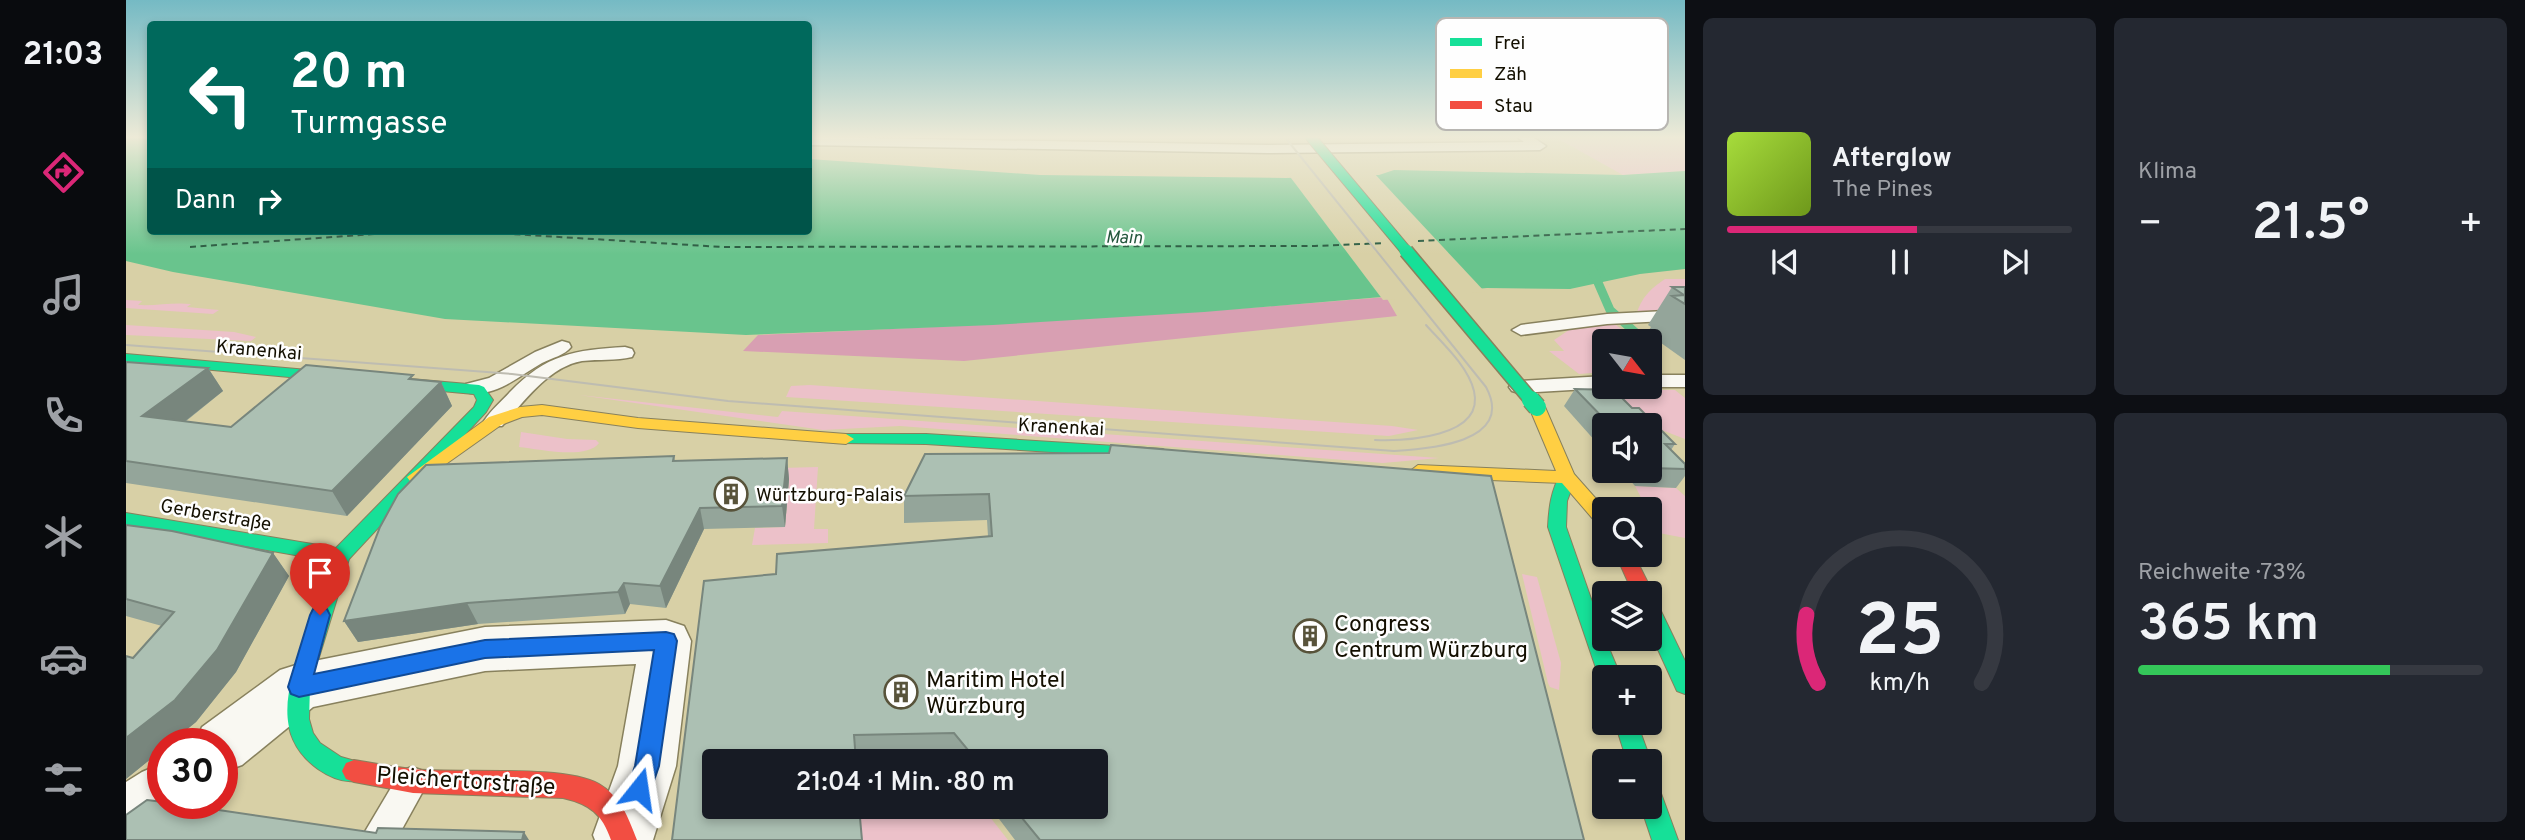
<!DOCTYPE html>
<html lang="de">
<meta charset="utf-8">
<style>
:root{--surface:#171b24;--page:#242831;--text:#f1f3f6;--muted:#9ea1a6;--line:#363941;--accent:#db2777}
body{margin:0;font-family:Overpass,sans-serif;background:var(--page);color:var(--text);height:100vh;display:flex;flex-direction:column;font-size:26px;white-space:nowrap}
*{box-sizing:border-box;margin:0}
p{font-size:23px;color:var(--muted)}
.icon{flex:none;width:38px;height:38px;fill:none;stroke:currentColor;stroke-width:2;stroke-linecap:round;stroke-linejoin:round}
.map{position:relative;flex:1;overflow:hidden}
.sheet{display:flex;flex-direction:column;gap:18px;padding:18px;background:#0d0f14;width:840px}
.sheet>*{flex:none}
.hud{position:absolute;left:21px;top:21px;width:665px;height:214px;border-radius:7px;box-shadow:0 4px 10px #0003;background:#00695c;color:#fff;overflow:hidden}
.needle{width:46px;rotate:121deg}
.controls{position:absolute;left:1466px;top:329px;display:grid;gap:14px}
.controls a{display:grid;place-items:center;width:70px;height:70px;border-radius:7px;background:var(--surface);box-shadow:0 4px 10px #0003;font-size:35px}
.speed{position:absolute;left:21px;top:728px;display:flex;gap:14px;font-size:35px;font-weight:700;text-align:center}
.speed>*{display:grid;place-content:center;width:91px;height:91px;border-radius:50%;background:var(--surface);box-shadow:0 4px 10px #0003;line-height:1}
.speed .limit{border:10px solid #d22;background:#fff;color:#111}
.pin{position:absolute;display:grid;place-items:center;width:60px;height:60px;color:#fff;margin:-72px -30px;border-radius:50% 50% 50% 0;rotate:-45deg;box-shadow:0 0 7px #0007}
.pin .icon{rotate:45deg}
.me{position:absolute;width:77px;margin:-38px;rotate:15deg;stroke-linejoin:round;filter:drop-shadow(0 0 5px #0008)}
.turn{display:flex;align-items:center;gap:24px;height:147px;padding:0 28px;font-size:32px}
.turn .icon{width:91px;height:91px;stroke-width:2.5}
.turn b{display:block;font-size:49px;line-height:60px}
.then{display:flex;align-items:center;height:66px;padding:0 28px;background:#0003;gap:14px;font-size:26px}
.big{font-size:52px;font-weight:600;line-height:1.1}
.sheet .card{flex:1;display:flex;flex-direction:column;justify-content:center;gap:10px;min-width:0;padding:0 24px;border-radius:10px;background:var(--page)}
.sheet .dial{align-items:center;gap:0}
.dial svg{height:182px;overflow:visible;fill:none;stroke:var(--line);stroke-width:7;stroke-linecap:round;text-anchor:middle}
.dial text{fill:var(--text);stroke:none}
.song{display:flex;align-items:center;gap:21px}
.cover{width:84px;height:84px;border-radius:10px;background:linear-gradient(135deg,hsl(80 70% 55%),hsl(80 70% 35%))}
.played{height:7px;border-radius:4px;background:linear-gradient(90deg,var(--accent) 55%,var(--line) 55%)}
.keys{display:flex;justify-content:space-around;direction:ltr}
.heat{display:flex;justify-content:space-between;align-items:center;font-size:38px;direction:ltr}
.charge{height:10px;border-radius:5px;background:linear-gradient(90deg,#34c759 73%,var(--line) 0)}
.sheet .tiles{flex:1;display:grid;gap:18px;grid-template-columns:repeat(2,1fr)}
.trip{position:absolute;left:576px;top:749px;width:406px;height:70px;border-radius:7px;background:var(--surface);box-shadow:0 4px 10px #0003;font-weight:600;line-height:70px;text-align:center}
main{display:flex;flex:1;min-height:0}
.tabs{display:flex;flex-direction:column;width:126px;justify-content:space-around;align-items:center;background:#090b0e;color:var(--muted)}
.tabs .icon{width:49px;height:49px}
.tabs .current{color:var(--accent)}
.tabs b{font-size:32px;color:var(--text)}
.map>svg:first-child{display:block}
.green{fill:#ecc1c9}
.forest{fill:#d89fb2}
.water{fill:#69c48d}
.pier{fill:#d8d0a6}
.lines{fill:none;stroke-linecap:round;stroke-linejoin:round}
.stream{stroke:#69c48d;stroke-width:9}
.ferry{stroke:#24573d;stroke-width:2;stroke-dasharray:6 4.5;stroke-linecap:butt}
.lane-casing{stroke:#88815d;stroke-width:3}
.street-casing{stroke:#88815d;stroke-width:3}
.fast-casing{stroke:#88815d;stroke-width:2}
.slow-casing{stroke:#88815d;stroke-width:2}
.jam-casing{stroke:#88815d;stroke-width:2}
.lane{fill:#f9f8f2;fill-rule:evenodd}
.street{fill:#f9f8f2;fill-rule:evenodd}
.fast{fill:#16e098;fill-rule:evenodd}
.slow{fill:#ffcf43;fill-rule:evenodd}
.jam{fill:#f24e42;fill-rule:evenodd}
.tram{stroke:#bebcb1;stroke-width:2}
.fast-bridge-far2-casing{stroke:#88815d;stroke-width:12;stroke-linecap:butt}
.fast-bridge-far1-casing{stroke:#88815d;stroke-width:16;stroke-linecap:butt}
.fast-bridge-casing{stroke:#88815d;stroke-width:20;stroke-linecap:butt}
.fast-bridge-far2{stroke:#16e098;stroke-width:10}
.fast-bridge-far1{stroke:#16e098;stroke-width:13}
.fast-bridge{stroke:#16e098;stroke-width:18}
.wall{fill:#94a59a}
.shaded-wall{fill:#78867d}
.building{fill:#acc0b3;stroke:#78867d;stroke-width:2}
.route{fill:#1a73e8;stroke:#114b97;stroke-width:2}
.labels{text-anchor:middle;stroke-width:5;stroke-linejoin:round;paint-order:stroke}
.far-water-label{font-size:18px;font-style:italic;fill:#24573d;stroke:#fefefe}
.street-label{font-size:19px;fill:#130f00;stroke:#fefefe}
.poi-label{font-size:19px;fill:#130f00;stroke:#fefefe;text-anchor:start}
.near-poi-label{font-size:23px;fill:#130f00;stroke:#fefefe;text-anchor:start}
.near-street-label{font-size:23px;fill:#130f00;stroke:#fefefe}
.key{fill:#fefefe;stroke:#b8b6b2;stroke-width:2}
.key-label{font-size:19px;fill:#130f00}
</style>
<main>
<nav class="tabs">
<b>21:03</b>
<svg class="icon current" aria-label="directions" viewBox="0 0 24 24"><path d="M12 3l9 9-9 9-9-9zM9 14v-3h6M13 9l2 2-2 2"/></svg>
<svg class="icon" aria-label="music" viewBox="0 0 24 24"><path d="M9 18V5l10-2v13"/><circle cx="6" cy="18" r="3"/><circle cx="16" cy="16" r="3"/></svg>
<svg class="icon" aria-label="phone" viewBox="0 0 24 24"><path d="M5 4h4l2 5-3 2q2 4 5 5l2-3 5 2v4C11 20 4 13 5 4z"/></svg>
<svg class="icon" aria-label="climate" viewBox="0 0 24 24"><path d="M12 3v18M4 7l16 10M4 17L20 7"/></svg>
<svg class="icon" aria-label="car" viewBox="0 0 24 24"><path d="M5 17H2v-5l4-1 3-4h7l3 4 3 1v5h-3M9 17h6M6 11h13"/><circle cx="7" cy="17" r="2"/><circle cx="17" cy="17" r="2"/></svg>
<svg class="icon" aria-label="filters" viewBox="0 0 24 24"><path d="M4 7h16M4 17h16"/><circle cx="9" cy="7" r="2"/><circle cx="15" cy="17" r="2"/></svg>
</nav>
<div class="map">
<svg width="1559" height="840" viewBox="0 0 1559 840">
<rect width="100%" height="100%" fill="#d8d0a6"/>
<g class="green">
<path d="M1427,136H1559V171L1497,175Z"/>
<path d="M1539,279H1559V292L1546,311L1510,315C1516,297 1523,290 1539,279Z"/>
<path d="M0,300L16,301L12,305C32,306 46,302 65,304L61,307L93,310L87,314L0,308Z"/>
<path d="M1484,321L1503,334L1487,336L1494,341H1479V372L1453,374L1423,351H1438L1428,340L1446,328Z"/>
<path d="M0,325L108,332L130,337L125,341L0,335Z"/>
<path d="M684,385L1266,426L1292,430L1263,436L660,397L665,386Z"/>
<path d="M1474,390H1549L1559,398V439L1533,429Z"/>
<path d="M453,395L652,417L656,411L1313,458L1257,463L774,426L697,430Z"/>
<path d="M395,432L441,439L470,440L473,443C461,460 412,449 393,447Z"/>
<path d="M692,467L688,529H702V543L626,545L629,528L659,527L663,479L512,472Z"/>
<path d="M1509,486L1550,488L1559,496V538L1533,533L1524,516V509H1521Z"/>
<path d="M1396,574L1411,577L1435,663L1433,690L1424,687L1422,683Z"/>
<path d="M733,807H856L882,840H736Z"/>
</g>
<path class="forest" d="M1260,297L1271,316L838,361L617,351L632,335C842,326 1051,315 1260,297Z"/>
<path class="water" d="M0,136H24V231H682L683,159L914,175L1160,178L1253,175L1268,170L1497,175L1559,171V269L1514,274L1444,289L1361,288L1078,312L867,325L620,335L319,319L47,272L0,261Z"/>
<path class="pier" d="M1247,172L1359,292L1257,300L1162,174Z"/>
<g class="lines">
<path class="stream" d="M1467,271L1484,310L1510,333"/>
<g class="ferry">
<path d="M336,231L597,247L1189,246L1259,243"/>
<path d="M1292,241L1559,229"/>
<path d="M64,247L291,231"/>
</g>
<defs>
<g id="lane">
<path d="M1390,136H1405L1420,146L1414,150L1142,153L682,145V137L1142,145L1398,142Z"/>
<path d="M1559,310V320L1481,324L1395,335L1386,330L1395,325L1481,314Z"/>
<path d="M436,341L443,343L445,347C439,355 426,358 416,363C393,376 368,399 340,392L337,388L340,384L363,378L409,352Z"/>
<path d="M499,347L506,349L508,353L506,357C490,361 473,359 456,361C422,367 398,402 376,426H362L358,421C365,410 376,401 384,392C421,354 448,350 499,347Z"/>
<path d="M1524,375H1559V387H1523Z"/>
<path d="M1479,376V387H1484L1479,388L1393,393L1386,391L1383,387L1386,383L1393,381Z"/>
<path d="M286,767L297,771L302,782L270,840H234L275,771Z"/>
</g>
<g id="street">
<path d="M540,620L558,626L565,641L550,766L527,840H469L467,835L492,766L510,664L359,671L187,707L116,765L96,772V744H69L76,727L154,670L173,664L359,627Z"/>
<path d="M37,763V803H62L58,812L22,839L0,840V782L16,772Z"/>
</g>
<g id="fast">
<path d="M0,354L353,385L358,387L367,400L360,412L223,559L184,687L183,719L187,733L194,743L215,757L236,763L240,771L236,779C221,785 205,778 192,769C144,734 163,685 178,638C186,612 195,587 203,561L0,525V513L210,548L348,407L351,400L348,394L0,362Z"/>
<path d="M720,434H800L1037,449L1045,454L1037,459L800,444L714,443L712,439Z"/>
<path d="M1441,471L1447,473L1450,477L1441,501L1440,527L1479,639L1495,677H1479V684L1473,677L1422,527C1423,507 1425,491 1435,473Z"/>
<path d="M1524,601L1531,603L1559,661V694L1551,691L1524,632Z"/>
<path d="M1489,723H1511L1525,761L1524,762L1501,761Z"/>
<path d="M1524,784L1533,788L1552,840H1526L1515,807H1524Z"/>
</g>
<g id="slow">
<path d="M1411,402L1419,407L1448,474L1479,509V527L1473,526L1436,483L1292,477L1284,471L1292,465L1430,471L1403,407Z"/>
<path d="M416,405L512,418L720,434L728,439L720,444L512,428L416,415L396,417L375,425L296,481H284L281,477L363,417L394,407Z"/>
</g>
<g id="jam">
<path d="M1490,555H1508L1527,593L1524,598V593H1507Z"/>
<path d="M228,760C247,763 267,767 286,769C332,774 437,764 473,784C495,797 502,817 511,840H485C476,814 464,804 437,798L287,793L228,782L220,779L216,771L220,763Z"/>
</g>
</defs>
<use href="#lane" class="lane-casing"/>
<use href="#street" class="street-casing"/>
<use href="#fast" class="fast-casing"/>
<use href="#slow" class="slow-casing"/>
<use href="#jam" class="jam-casing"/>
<use href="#lane" class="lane"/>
<use href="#street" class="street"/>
<use href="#fast" class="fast"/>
<use href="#slow" class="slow"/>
<use href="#jam" class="jam"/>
<g class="tram">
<path d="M0,345L386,374L602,401L1268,451C1302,449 1390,443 1360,387L1158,136"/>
<path d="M1249,440C1278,441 1359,438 1348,391C1342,366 1316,343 1300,325"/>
</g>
<defs>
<path id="fast-bridge-far2" d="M1184,136L1282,253"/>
<path id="fast-bridge-far1" d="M1280,251L1406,401"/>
<path id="fast-bridge" d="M1405,400L1411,407"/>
</defs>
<use href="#fast-bridge-far2" class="fast-bridge-far2-casing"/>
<use href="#fast-bridge-far1" class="fast-bridge-far1-casing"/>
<use href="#fast-bridge" class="fast-bridge-casing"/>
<use href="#fast-bridge-far2" class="fast-bridge-far2"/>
<use href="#fast-bridge-far1" class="fast-bridge-far1"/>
<use href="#fast-bridge" class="fast-bridge"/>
</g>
<g class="wall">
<path d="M1546,287H1559V360L1521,333L1525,327L1522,325Z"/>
<path d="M0,362L82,368L97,391L59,422L105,427L289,380L315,382L326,406L221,516L0,483Z"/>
<path d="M1449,389L1506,408L1549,444L1545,450L1559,464V476L1550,488L1509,486L1496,471H1524V425H1479V452L1438,406Z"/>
<path d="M799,454L1458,840H889L864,807H970V761H828L827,759L730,761L650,574L862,536L861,520L778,523V496Z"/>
<path d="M548,456L549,461L661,458L663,479L659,527L578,529L540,608L504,604L499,614L352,624L232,642L218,621Z"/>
<path d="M0,525L147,553L163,576L110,672L70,722L43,744H37V749L0,779V656L7,658L36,626L0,616Z"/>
</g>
<g class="shaded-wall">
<path d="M82,368L97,391L34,441L16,416Z"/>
<path d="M315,382L326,406L221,516L206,491Z"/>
<path d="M661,458L663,479L659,527L656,506Z"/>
<path d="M574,508L578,529L540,608L534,586Z"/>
<path d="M147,553L163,576L110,672L70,722L43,744H37V749L0,779V738Z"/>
<path d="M498,583L504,604L499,614L492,592Z"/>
<path d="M341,603L352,624L232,642L218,621Z"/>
<path d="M398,832L403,840H396Z"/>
</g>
<g class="building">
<path d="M1546,287H1559V304L1546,296L1558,295Z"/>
<path d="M0,362L82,368L16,416L105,427L180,365L287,375L283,379L315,382L206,491L0,461Z"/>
<path d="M1449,389L1488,390L1506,408H1513L1549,444H1539L1559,464V469L1524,468V425H1484Z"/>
<path d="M985,445L1365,476L1458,840H914L887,807H970V761H851L828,733L728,735L730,761H588V807H733L736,840H546L578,581L650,574L651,554L866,536L863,494L778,496L799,454L983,453Z"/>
<path d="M548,456L547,461L661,458L656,506L574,508L534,586L498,583L492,592L341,603L218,621L254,527L272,494L300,465Z"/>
<path d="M0,525L46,531L147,553L91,650L49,700L0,738V656L7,658L48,612L0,599Z"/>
<path d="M21,800L37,802V803H45L250,833L252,828L398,832L396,840H0V815Z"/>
</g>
<linearGradient id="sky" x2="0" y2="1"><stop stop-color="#75bac4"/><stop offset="0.54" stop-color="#edead7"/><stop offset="1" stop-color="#edead7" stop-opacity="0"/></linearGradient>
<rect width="1559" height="254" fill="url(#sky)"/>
<path class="route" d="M194,607L201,609L204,615L188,674L359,640L540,632L548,634L551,641L533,766L522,798L513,801L505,798L501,789L509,766L528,650L359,658L173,697L165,694L162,687L184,615L187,609Z"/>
<defs>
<symbol id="building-ring" viewBox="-11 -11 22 22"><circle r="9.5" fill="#fefefe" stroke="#58533a" stroke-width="1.5"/><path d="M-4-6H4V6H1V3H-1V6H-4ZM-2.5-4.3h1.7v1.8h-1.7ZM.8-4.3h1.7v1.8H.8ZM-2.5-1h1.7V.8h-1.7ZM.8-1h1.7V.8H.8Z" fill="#58533a"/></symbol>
</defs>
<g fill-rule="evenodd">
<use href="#building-ring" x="586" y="475" width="38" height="38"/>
<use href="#building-ring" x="1165" y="617" width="38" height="38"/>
<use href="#building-ring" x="756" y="673" width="38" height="38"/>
</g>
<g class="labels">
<g class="far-water-label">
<text transform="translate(998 237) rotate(1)" y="6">Main</text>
</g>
<g class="street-label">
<text transform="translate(133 349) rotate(5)" y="7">Kranenkai</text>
<text transform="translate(935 426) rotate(3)" y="7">Kranenkai</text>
<text transform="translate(90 514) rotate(10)" y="7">Gerberstraße</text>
</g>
<g class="poi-label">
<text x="630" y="501">Würtzburg-Palais</text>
</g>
<g class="near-poi-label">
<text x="1208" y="631">Congress<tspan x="1208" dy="26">Centrum Würzburg</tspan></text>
<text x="800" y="687">Maritim Hotel<tspan x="800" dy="26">Würzburg</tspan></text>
</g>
<g class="near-street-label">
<text transform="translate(340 780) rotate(4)" y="8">Pleichertorstraße</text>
</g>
</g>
<rect x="1310" y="18" width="232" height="112" rx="10" class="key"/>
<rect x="1324" y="38" width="32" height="8" fill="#16e098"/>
<rect x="1324" y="69" width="32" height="9" fill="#ffcf43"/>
<rect x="1324" y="101" width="32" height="8" fill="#f24e42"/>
<g class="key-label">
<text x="1368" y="49">Frei</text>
<text x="1368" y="80">Zäh</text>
<text x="1368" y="112">Stau</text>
</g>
</svg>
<div class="controls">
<a><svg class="needle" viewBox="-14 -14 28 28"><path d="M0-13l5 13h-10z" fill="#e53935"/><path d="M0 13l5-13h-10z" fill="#9ea1a6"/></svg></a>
<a><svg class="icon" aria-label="sound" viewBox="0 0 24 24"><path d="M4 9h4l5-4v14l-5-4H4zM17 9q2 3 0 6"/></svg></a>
<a><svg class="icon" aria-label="search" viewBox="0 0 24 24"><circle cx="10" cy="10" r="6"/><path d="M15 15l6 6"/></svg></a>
<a><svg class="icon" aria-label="layers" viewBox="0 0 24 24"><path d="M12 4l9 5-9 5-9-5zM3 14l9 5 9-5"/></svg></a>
<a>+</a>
<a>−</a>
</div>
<div class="speed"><div class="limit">30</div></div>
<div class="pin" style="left:194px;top:615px;background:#d93025"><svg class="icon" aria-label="arrive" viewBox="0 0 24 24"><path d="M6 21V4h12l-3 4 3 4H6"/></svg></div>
<svg class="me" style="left:513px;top:789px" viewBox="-20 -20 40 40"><path d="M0-17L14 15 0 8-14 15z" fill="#1a73e8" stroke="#fff" stroke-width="4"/></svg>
<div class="trip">21:04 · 1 Min. · 80 m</div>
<div class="hud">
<div class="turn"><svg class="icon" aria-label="left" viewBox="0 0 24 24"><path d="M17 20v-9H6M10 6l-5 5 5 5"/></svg><div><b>20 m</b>Turmgasse</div></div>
<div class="then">Dann<svg class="icon" aria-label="right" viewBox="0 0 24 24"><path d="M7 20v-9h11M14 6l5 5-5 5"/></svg></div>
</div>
</div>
<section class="sheet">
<div class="tiles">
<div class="card">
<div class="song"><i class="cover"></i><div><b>Afterglow</b><p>The Pines</p></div></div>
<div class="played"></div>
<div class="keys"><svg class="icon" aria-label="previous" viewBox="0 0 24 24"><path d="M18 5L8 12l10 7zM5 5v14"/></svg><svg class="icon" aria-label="pause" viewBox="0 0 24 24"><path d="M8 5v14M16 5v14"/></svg><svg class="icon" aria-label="next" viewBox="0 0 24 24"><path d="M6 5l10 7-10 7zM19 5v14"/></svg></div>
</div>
<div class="card"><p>Klima</p>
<div class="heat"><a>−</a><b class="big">21.5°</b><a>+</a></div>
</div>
<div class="card dial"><svg viewBox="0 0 100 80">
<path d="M14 69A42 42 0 1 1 86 69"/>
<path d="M14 69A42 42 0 0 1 9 39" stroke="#db2777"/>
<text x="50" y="56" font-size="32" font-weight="700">25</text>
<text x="50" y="72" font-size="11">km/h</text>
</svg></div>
<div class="card"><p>Reichweite · 73%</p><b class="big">365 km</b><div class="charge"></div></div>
</div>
</section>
</main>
